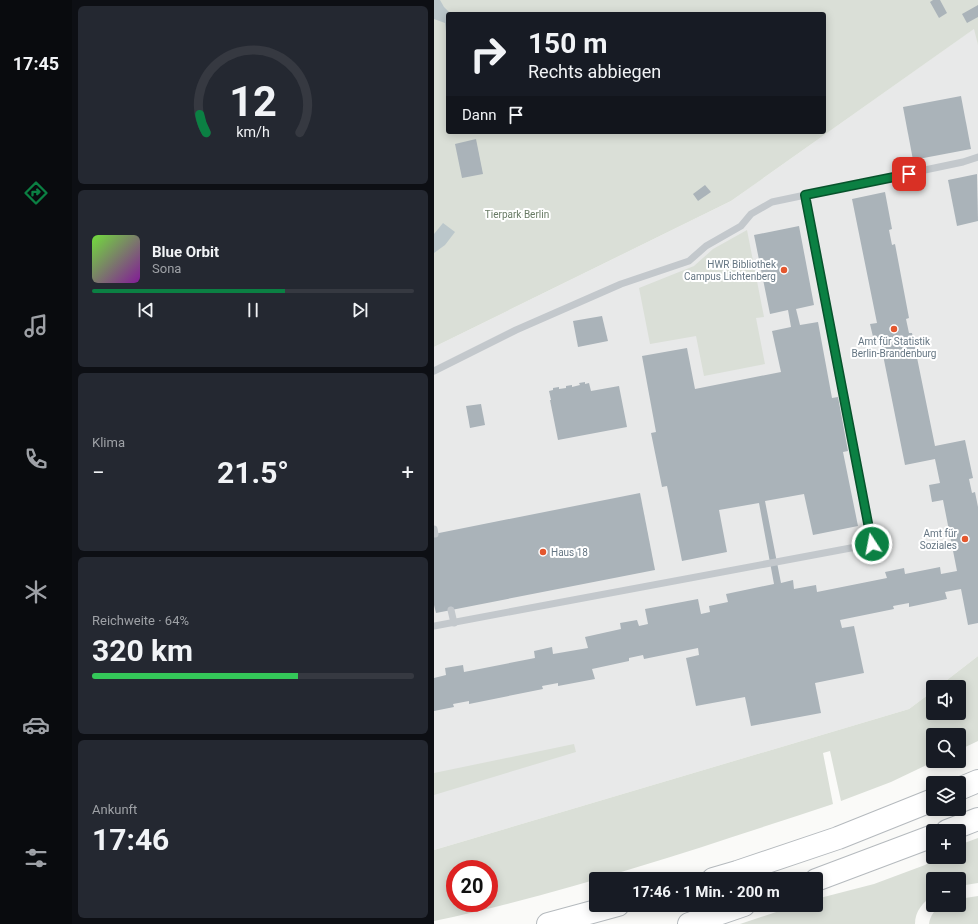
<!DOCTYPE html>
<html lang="de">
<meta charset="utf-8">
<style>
:root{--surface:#171b24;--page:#242831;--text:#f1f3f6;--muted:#9ea1a6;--line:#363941;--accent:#0b8043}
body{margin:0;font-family:Roboto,sans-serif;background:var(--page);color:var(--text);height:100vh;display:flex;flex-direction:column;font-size:15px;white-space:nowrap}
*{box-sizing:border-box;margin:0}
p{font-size:13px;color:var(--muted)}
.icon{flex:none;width:22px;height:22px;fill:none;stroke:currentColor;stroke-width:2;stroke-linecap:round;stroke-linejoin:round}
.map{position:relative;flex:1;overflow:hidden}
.panel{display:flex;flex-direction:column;gap:6px;padding:6px;background:#0d0f14;width:362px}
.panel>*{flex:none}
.top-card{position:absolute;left:12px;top:12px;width:380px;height:122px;border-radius:4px;box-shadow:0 2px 10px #0003;background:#171b24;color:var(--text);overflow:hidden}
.fabs{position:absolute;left:492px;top:680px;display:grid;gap:8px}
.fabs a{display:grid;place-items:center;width:40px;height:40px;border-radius:4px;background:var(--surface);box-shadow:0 2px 10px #0003;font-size:20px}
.speed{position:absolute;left:12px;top:860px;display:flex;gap:8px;font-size:20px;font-weight:700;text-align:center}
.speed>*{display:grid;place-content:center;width:52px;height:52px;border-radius:50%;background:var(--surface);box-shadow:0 2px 10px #0003;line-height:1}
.speed .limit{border:6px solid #d22;background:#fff;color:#111}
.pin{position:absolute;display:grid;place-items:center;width:34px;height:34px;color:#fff;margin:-17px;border-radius:8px;box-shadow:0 2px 6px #0006}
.me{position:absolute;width:44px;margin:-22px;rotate:349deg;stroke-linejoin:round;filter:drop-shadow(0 0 3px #0008)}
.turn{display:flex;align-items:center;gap:14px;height:84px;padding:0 16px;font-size:18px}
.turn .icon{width:52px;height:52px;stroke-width:2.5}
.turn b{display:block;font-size:28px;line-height:34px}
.then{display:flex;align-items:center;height:38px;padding:0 16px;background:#0003;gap:8px;font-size:15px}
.big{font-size:30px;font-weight:700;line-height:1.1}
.panel .widget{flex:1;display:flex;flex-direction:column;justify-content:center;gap:6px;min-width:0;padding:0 14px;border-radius:6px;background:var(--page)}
.panel .dial{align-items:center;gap:0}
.dial svg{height:104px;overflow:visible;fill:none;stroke:var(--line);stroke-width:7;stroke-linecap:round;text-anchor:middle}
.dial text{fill:var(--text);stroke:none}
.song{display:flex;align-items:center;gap:12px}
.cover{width:48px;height:48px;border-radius:6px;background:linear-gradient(135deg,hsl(100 70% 55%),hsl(290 70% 35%))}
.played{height:4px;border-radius:2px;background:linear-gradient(90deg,var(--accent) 60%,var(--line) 60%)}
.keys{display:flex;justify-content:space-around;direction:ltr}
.heat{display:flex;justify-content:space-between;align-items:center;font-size:22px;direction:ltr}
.charge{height:6px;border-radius:3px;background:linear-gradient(90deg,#34c759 64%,var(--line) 0)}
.trip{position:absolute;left:155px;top:872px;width:234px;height:40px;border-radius:4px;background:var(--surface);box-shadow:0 2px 10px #0003;font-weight:700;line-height:40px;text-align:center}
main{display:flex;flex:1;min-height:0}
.tabs{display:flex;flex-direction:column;width:72px;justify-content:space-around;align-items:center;background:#090b0e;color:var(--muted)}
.tabs .icon{width:28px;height:28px}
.tabs .active{color:var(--accent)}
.tabs b{font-size:18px;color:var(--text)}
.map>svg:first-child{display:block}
.built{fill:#e8e9e9}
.green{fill:#dadfd7;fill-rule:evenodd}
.water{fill:#bbc7cb}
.building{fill:#aab3b9}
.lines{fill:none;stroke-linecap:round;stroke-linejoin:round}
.primary-casing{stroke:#b5babe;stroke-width:24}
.lane{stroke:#c3c8cc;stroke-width:7}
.primary{stroke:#fff;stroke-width:22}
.route-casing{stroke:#07532c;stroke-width:10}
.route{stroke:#0b8043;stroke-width:7}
.poi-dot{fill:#e4572e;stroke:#fff;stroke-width:1.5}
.labels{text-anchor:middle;stroke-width:4;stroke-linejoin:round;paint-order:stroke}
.park-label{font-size:10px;fill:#687a64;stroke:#fff}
.poi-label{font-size:10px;fill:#657683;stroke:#fff;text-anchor:end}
</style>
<main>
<nav class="tabs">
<b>17:45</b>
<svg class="icon active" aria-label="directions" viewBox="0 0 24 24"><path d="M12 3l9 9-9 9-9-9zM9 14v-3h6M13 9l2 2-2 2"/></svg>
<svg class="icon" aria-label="music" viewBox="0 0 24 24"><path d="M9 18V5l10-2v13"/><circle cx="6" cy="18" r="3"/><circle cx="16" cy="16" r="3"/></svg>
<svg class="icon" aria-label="phone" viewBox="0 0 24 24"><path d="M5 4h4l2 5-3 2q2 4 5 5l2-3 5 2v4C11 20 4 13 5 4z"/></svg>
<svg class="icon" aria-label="climate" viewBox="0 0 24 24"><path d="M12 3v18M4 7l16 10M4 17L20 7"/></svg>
<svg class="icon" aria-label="car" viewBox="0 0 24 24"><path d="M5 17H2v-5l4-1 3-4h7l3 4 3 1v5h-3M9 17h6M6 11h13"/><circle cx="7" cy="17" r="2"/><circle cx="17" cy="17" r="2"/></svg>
<svg class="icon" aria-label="filters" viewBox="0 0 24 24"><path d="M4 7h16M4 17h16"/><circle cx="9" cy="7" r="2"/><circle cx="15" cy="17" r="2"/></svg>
</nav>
<section class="panel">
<div class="widget dial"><svg viewBox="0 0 100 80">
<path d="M14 69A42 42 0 1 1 86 69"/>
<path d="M14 69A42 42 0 0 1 9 55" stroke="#0b8043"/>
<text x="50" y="56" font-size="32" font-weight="700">12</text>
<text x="50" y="72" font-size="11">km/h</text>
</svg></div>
<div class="widget">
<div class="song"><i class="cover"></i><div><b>Blue Orbit</b><p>Sona</p></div></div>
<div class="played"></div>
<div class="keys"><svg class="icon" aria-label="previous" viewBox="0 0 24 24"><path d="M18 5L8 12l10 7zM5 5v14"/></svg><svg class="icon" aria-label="pause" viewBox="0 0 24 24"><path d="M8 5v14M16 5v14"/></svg><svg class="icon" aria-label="next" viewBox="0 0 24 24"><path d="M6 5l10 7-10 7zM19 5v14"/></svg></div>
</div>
<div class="widget"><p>Klima</p>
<div class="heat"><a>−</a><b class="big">21.5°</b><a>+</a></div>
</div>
<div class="widget"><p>Reichweite · 64%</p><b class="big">320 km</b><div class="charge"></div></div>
<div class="widget"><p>Ankunft</p><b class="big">17:46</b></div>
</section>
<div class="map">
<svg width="544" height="924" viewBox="0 0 544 924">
<rect width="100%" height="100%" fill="#fafaf8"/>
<path class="built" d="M541,28L544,44V656L504,687H499V691L475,709L0,850V347L297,201Z"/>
<g class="green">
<path d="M0,0H544V45L540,29L297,201L0,347ZM14,14H390V132H14Z"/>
<path d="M313,230L330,317L322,318L331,364L270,376L262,336L216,344L205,288L260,266L279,249Z"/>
<path d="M544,656V741L525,750V735H499V761H501L457,782L407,801L396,751L389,753L399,804C268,847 136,892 0,921V850L475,709L499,691V713H525V687H504ZM21,869H55V903H21Z"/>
<path d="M140,744L142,752L0,795V773Z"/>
<path d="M544,838V883L525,886V879H499V896C489,902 481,911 481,924H306L363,905H382V899L440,884L491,865L504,857H525V845Z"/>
<path d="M544,896V924H495C496,916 501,909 508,905H525V899Z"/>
</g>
<g class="water">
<path d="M0,0H6L10,7L17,14H14V50L11,23L0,19Z"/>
<path d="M9,223L21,232L11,245L0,253V234Z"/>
</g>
<g class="building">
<path d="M499,0H506L513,13L505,18L496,2Z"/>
<path d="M544,5V17L533,23L528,14Z"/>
<path d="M527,96L537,149L479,160L469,107Z"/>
<path d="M42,139L49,174L28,178L21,144Z"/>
<path d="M543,174L544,221L523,226L514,180Z"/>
<path d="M271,185L277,192L264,201L259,194Z"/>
<path d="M451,192L458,229L455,230L458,245L461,244L475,318L472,319L475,333H478L501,446L531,440L539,478L535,479L538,493L541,492L544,507V623L534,625L527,589L511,592L513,599L475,607V603L459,606L460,609L406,620L408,628L420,626L430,673L381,683L387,713L317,726L311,697L262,706L252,658L265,655L264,648L210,659L209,655L195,658V661L158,669L161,679L124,686V683L108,686L109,689L35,704V701L19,704L20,707L0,711V678L12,675L11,668L29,665L30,672L101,658L100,651L118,647L119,654L154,648L151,637L187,629L186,623L203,620L205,626L214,624L211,609L264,599L267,614L276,612L275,606L294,602L292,594L340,584L325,503L285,510L293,552L248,561L233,486L228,487L217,433L222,432L208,356L253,348L261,389L347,372L338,331L357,327L354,310L336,314L320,235L365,226L380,305L362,309L366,325L384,322L398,398L404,397L414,451L409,452L424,526L379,535L370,494L331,501L347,583L359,580L360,589L382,585L383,592L453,578L451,572L470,568L471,574L506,567L507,574L523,571L509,500L498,502L495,485L506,483L501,459L471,465L446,340L440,341L436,324L443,323L418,199Z"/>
<path d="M168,316L174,341L144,347L139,321Z"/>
<path d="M151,382V384L155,383L157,391L185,386L193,427L124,440L116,400H117L115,391L119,390V388L125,387V389L132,388V386L138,385V387L146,385L145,383Z"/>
<path d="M47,404L51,425L36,428L32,406Z"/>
<path d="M206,493L221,570L2,613L0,605V534Z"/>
</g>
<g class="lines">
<defs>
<g id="primary">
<path d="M525,789L544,781"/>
<path d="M513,831L544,819"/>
<path d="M279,879L303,872L404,838L499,800"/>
<path d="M382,880L499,836"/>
<path d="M114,924L184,905"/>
<path d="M255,924L310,905"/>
</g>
</defs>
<use href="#primary" class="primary-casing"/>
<g class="lane">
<path d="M0,371L82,330L187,284L255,261L272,246L307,226L317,214L338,202L529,162L544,157"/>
<path d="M0,529L1,534"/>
<path d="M17,610L20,623"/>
<path d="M0,626L438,544L371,195"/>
</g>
<use href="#primary" class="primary"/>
</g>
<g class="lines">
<defs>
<path id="route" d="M438,544L371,195L475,174"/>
</defs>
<use href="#route" class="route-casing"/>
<use href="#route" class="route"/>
</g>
<g class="poi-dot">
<circle cx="350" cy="270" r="4"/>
<circle cx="460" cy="329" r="4"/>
<circle cx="531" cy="539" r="4"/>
<circle cx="109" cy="552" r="4"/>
</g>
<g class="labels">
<g class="park-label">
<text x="83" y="218">Tierpark Berlin</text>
</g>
<g class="poi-label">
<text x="342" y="268">HWR Bibliothek<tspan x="342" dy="12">Campus Lichtenberg</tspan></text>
<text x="460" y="345" text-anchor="middle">Amt für Statistik<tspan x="460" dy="12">Berlin-Brandenburg</tspan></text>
<text x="523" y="537">Amt für<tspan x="523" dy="12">Soziales</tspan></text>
<text x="117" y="556" text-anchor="start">Haus 18</text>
</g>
</g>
</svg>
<div class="fabs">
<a><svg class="icon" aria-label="sound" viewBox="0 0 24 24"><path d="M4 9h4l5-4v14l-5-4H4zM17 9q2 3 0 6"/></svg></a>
<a><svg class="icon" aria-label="search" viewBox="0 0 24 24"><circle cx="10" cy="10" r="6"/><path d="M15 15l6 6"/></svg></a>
<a><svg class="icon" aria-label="layers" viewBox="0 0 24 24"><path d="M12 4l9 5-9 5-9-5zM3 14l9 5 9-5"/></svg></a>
<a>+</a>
<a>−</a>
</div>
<div class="speed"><div class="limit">20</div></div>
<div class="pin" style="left:475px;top:174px;background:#d93025"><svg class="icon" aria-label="arrive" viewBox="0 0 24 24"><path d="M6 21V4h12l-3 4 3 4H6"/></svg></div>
<svg class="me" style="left:438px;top:544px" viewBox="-20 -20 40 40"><circle r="17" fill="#0b8043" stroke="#fff" stroke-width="3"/><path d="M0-11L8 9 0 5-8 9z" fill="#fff"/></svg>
<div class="trip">17:46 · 1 Min. · 200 m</div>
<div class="top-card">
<div class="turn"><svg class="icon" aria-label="right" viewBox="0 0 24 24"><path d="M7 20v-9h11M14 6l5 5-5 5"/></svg><div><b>150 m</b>Rechts abbiegen</div></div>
<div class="then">Dann<svg class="icon" aria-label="arrive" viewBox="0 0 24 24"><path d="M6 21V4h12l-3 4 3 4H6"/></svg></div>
</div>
</div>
</main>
